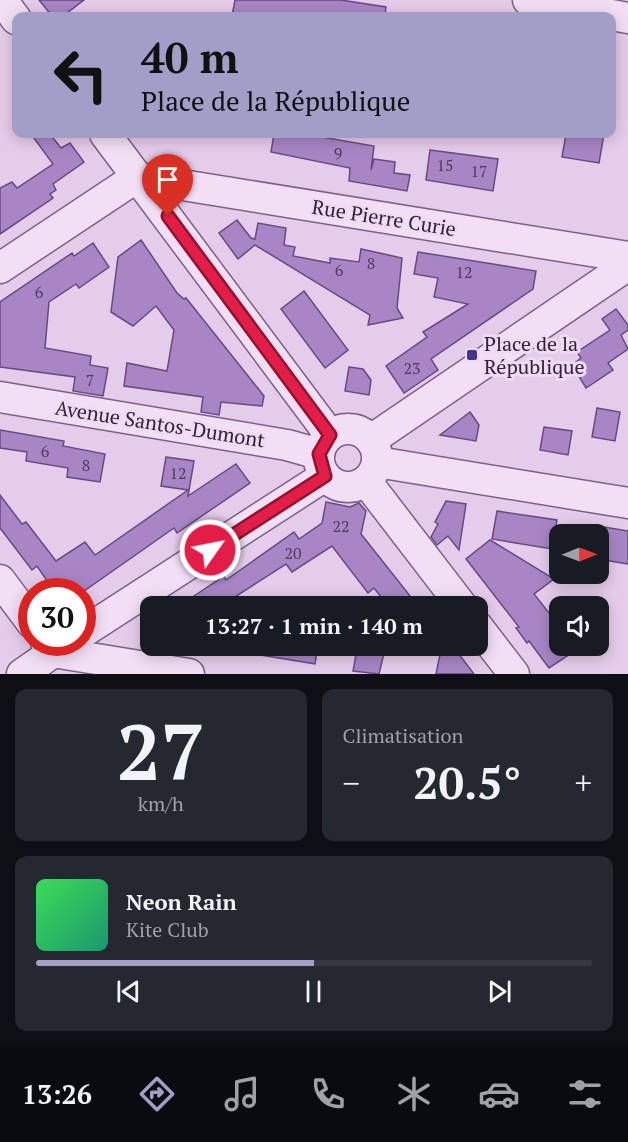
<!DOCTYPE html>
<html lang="fr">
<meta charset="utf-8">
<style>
:root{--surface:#171b24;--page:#242831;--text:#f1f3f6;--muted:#9ea1a6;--line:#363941;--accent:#a29ec8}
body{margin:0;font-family:"PT Serif",serif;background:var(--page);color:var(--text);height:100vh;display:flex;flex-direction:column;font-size:22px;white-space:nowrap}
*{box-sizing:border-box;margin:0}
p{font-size:20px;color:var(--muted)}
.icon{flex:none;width:33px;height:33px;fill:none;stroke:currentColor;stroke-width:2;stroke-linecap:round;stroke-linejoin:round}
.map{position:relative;height:674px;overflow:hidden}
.panel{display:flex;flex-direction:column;gap:15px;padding:15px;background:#0d0f14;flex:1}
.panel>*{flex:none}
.hud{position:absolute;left:12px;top:12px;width:604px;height:126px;border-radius:12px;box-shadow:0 3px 15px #0003;background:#a29ec8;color:#111;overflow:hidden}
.needle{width:39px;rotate:89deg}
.buttons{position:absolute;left:549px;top:524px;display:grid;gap:12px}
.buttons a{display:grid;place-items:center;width:60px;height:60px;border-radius:12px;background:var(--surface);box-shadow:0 3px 15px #0003;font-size:30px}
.speed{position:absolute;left:18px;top:578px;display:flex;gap:12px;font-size:30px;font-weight:700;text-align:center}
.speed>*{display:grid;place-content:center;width:78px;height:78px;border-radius:50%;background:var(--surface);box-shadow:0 3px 15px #0003;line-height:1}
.speed .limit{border:9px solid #d22;background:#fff;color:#111}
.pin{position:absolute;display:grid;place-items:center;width:51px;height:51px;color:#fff;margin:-62px -26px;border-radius:50% 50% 50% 0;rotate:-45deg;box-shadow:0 0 6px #0007}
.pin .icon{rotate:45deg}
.me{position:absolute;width:66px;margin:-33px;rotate:57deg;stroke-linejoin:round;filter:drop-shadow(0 0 4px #0008)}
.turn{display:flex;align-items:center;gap:21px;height:126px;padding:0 30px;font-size:27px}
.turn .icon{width:78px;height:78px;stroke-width:2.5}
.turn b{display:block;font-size:42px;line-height:51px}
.big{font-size:45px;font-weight:700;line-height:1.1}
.panel .widget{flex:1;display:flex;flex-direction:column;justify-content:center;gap:9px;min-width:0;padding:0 21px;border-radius:12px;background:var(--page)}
.panel .dial{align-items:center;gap:0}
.dial b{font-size:78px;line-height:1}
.song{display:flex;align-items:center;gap:18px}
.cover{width:72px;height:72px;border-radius:9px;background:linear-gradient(135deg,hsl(130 70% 55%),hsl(160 70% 35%))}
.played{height:6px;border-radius:3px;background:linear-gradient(90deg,var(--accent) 50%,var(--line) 50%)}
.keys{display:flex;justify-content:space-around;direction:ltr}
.heat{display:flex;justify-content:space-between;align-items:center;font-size:33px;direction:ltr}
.panel .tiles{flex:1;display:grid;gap:15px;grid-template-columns:1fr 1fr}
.widget:last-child{grid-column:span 2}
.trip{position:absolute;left:140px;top:596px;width:348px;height:60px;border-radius:12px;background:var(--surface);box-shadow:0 3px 15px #0003;font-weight:700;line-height:60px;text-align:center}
.tabs{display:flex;height:96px;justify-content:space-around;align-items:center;background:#090b0e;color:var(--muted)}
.tabs .icon{width:42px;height:42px}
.tabs .selected{color:var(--accent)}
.tabs b{font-size:27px;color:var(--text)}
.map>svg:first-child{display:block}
.building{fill:#a886c5;stroke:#684984;stroke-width:1.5}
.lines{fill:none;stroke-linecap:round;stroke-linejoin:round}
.minor-casing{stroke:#7a6187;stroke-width:33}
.minor{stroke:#f2dff6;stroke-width:30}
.route-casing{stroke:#92132f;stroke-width:15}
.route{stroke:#e11d48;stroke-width:10}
.poi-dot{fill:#413790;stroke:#efdbf3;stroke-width:2}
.labels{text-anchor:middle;stroke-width:6;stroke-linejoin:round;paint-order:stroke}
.number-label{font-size:16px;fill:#4f3c5c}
.street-label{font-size:20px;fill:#312339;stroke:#efdbf3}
.poi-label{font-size:20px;fill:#312339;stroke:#efdbf3;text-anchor:start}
</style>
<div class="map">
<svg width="628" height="674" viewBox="0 0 628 674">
<rect width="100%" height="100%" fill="#e6cceb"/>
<g class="building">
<path d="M39,0H84L63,16H52Z"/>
<path d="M235,0H341L386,7L385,16H232Z"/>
<path d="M31,134H50L61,148L70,143L84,162L53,184L56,190L50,194L53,198L0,234V188L12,182L17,188L53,164Z"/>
<path d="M274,134H305L374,146L371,170L374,159L395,162L394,173L410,175L407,191L349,181L350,168L271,152Z"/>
<path d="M566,134H604L599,163L562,157Z"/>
<path d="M430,150L498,159L493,191L426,180Z"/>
<path d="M237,220L251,238L255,239L258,223L286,228L284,245L295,247L293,256L330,263V258L359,262L361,249L402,258L397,308L403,318L368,325L370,315L255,245L238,259L219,233Z"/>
<path d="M141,240L177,293L184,299L186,298L264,396L262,406L221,402L219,415L201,412L203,397L124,386L127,363L167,371L174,330L156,306L133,326L111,312L118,257Z"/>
<path d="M93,243L109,267L79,288L76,284L49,302L45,348L91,356L90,365L108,368L103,396L73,391L75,377L0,367V302L72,253L74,256Z"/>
<path d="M418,252L536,271L533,289L431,359L438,370L404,393L386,366L427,337L423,332L468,304L434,297L438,278L414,274Z"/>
<path d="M304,291L348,350L325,368L281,309Z"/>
<path d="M616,309L628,325V330L621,335L628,349L608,363L613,370L586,388L572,365L581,358L577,352L610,330L602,319Z"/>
<path d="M349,367L363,369L371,380L369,395L345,391Z"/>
<path d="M597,408L620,412L615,441L592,437Z"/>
<path d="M470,412L479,425L476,441L440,435Z"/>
<path d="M544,427L572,431L568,455L540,450Z"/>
<path d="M0,430L64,441L63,446L105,454L100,482L67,477L68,468L26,461L27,452L0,448Z"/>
<path d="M166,457L194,461L188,496L236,464L250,483L177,533L174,528L84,591H54L37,566L32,570L0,528V495L22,524L26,522L56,561L85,542L95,555L188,490L161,486Z"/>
<path d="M446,501L466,504L459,550L448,536L437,545L431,537L438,524L435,522Z"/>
<path d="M326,502L350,507L359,503L366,511L361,534L418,606H388L374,588L368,593L332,546L292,572L286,564L221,606H179L224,576L226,580L294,532L299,539L322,523Z"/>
<path d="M497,511L557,520L552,549L492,539Z"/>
<path d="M598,526L628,531V564L598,559Z"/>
<path d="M490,540L554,579L534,594L560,627V645H584L549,668L529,641L527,643L516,628L519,627L466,559Z"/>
<path d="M254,645H318L315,664L254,654Z"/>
<path d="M442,645H452L474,674H436Z"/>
<path d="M357,649L384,653L379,674L353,671Z"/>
</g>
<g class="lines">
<defs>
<g id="minor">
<path d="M2,0L16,19"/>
<path d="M528,0L628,18"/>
<path d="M105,134L330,435"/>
<path d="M0,268L125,185L139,178L628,257"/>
<path d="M0,397L287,445L319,454"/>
<circle cx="348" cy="458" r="29"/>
<path d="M371,440L628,265"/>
<path d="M377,462L628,503"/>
<path d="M366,481L462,606"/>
<path d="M0,580L32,623"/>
<path d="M477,626L514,674"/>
<path d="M82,633L325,476"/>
<path d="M46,642L53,652L189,674"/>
<path d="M22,674L68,642"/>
</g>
</defs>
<use href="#minor" class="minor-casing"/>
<use href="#minor" class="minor"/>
</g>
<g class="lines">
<defs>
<path id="route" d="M168,216L330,435L319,454L325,476L210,550"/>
</defs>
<use href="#route" class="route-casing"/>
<use href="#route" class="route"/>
</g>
<rect class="poi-dot" x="466" y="349" width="12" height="12" rx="3"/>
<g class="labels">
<g class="number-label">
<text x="338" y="159">9</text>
<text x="445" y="171">15</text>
<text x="479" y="177">17</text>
<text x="371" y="269">8</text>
<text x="339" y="276">6</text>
<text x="464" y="278">12</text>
<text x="39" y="298">6</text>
<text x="412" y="374">23</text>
<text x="90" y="386">7</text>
<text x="45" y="457">6</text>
<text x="86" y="471">8</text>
<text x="178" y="479">12</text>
<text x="341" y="532">22</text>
<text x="293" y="559">20</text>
</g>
<g class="street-label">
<text transform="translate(384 218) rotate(9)" y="7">Rue Pierre Curie</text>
<text transform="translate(160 424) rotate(9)" y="7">Avenue Santos-Dumont</text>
</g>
<g class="poi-label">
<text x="484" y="351">Place de la<tspan x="484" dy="23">République</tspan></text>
</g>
</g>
</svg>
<div class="buttons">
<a><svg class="needle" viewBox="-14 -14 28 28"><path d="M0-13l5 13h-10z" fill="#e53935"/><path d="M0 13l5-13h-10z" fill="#9ea1a6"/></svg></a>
<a><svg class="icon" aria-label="sound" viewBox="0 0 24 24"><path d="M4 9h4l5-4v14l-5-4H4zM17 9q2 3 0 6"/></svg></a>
</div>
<div class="speed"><div class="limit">30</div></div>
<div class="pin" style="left:168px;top:216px;background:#d93025"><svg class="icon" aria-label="arrive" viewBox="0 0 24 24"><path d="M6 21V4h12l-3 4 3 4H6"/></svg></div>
<svg class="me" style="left:210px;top:550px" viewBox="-20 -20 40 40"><circle r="17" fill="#e11d48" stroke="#fff" stroke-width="3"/><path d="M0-11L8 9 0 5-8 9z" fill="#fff"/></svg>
<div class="trip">13:27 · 1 min · 140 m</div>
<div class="hud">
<div class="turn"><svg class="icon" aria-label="left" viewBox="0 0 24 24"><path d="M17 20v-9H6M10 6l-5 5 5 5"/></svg><div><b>40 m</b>Place de la République</div></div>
</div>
</div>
<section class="panel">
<div class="tiles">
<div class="widget dial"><b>27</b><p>km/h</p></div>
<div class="widget"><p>Climatisation</p>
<div class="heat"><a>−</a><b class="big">20.5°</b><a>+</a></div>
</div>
<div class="widget">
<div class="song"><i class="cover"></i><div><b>Neon Rain</b><p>Kite Club</p></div></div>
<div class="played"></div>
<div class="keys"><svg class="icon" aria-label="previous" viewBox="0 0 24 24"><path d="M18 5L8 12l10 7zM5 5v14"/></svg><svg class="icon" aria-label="pause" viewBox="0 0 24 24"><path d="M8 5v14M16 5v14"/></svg><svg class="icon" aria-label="next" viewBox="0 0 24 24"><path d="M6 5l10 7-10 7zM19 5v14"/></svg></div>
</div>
</div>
</section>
<nav class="tabs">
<b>13:26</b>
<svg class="icon selected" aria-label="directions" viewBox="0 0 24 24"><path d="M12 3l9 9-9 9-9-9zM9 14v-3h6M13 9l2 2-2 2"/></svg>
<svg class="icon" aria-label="music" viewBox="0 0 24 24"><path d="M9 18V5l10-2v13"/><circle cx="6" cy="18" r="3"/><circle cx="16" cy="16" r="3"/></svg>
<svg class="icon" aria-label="phone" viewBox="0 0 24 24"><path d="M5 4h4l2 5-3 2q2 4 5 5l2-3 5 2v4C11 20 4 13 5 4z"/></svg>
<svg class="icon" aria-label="climate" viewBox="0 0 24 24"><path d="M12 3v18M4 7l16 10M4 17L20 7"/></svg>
<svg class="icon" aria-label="car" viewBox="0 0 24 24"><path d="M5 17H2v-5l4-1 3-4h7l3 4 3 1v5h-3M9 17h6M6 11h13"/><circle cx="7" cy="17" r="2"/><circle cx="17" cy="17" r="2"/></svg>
<svg class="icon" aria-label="filters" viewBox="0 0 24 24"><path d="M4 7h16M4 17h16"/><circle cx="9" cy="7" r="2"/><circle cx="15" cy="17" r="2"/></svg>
</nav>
